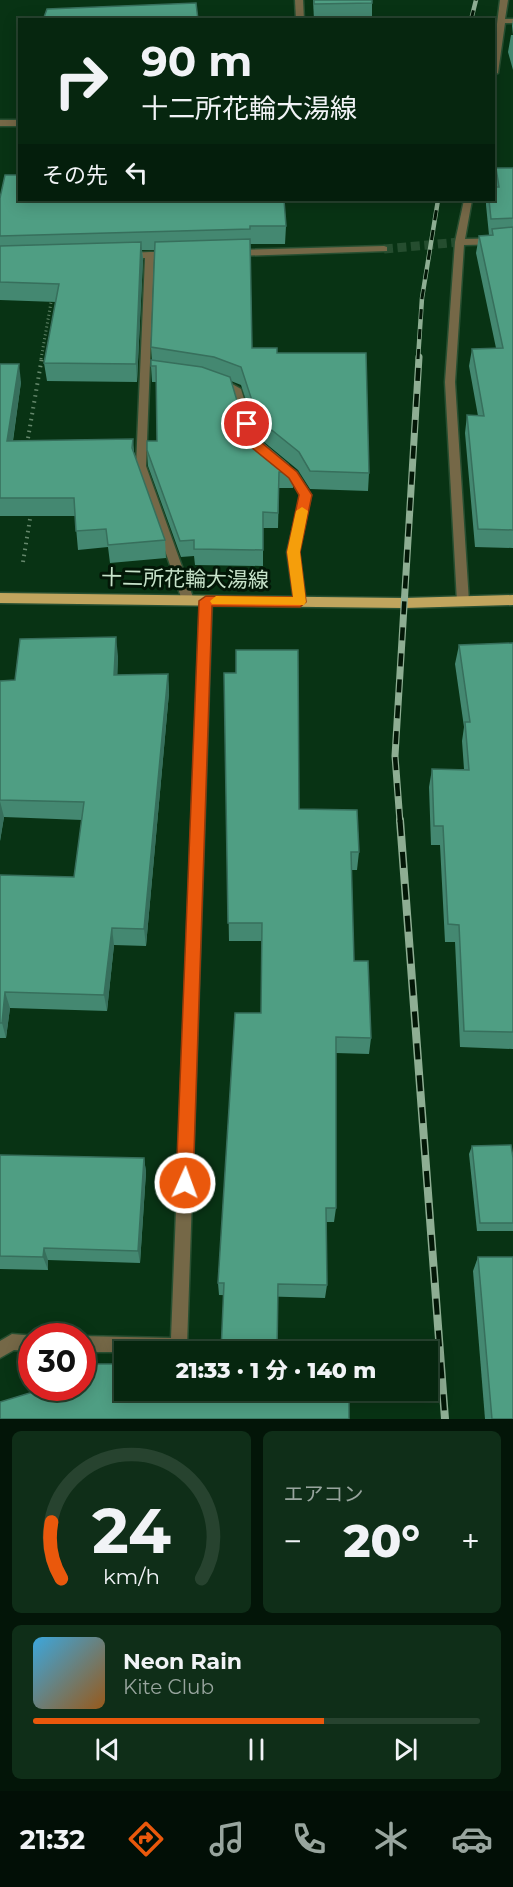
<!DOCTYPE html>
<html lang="ja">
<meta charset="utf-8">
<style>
:root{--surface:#06260f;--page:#0f2e18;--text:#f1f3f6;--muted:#98a59e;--line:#27432f;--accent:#ea580c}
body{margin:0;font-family:Montserrat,"Noto Sans JP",sans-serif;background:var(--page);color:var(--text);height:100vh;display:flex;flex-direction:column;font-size:22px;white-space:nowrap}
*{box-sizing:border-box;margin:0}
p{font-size:20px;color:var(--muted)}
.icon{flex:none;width:33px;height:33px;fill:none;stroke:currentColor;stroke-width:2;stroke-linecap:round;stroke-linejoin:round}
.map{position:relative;height:1419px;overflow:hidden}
.details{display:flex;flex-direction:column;gap:12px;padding:12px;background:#031508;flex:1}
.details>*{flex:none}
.hud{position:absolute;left:18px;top:18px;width:477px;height:183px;border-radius:0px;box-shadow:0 3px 15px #0003,0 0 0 2px var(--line);background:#06260f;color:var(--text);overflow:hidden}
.speed{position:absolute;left:18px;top:1323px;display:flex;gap:12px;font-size:30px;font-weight:700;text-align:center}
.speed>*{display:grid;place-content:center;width:78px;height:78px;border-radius:50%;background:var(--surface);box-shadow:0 3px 15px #0003,0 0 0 2px var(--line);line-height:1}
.speed .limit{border:9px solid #d22;background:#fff;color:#111}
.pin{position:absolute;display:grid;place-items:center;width:51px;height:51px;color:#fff;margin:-26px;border:3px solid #fff;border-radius:50%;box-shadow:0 2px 6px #0007}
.me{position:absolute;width:66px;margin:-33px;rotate:2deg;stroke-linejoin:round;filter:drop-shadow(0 0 4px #0008)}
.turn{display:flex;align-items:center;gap:21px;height:126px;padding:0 24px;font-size:27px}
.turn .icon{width:78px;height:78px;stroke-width:2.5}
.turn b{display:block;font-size:42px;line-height:51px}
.then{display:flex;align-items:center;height:57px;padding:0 24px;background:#0003;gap:12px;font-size:22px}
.big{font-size:45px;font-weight:800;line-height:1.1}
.details .card{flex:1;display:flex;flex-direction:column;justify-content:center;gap:9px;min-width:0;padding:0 21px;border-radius:9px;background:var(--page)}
.details .dial{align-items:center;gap:0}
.dial svg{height:156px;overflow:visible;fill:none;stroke:var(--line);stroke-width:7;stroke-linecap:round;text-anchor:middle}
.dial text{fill:var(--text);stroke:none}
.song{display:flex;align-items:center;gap:18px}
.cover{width:72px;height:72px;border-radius:9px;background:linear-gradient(135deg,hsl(200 70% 55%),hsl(30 70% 35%))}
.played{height:6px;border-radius:3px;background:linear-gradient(90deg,var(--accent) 65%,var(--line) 65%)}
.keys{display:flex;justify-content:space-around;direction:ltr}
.heat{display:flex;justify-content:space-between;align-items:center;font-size:33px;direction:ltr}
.details .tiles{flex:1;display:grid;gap:12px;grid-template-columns:1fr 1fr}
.card:last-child{grid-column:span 2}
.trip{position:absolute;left:114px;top:1341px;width:324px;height:60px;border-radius:0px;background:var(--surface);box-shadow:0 3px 15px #0003,0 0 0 2px var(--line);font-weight:800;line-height:60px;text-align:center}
.dock{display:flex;height:96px;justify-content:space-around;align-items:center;background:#020f06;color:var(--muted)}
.dock .icon{width:42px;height:42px}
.dock .current{color:var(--accent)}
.dock b{font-size:27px;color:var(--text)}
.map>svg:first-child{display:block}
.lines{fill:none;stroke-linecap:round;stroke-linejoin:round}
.minor-tunnel{stroke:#254d2f;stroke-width:9;stroke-dasharray:9 4.5;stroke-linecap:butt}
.minor-casing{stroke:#274f31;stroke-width:3}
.primary-casing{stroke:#274f31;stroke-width:3}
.path-far1{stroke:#65886c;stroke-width:3;stroke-dasharray:1 3;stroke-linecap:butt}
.path{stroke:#65886c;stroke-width:4;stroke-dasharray:1.5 4.5;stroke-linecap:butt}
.minor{fill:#756847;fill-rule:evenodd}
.primary{fill:#c1a55e;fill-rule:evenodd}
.rail-far2-casing{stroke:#8eae93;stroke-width:4.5}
.rail-far1-casing{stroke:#8eae93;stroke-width:7}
.rail-casing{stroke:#8eae93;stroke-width:8}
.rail-far2{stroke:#031707;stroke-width:3;stroke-dasharray:10;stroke-linecap:butt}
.rail-far1{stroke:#031707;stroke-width:4.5;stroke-dasharray:13;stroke-linecap:butt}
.rail{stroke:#031707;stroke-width:5;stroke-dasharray:16;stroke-linecap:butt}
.wall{fill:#448871}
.shaded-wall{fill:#376f5c}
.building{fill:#4f9e83;stroke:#376f5c;stroke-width:1.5}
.route{fill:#ea580c;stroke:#983908;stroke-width:1.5}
.slow{fill:#f59e0b}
.labels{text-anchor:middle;stroke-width:6;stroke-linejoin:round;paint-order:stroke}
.street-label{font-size:21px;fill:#c7e3ca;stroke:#031707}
</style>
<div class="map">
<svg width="513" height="1419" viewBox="0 0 513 1419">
<rect width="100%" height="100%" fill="#083314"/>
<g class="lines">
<path class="minor-tunnel" d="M384,249L460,242"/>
<defs>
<g id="minor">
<path d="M295,0H303L304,20H296Z"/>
<path d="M500,0H508L505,19H513V23H505L498,73L494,75V48Z"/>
<rect x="0" y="120" width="20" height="6"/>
<path d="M464,200H472L465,239L513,238V244L464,245L455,382L469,602L463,606L457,602L445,382L455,242Z"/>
<path d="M384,246L387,247V251L235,256L230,253L235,250Z"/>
<path d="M150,252H170L175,255L170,258H154L146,466L194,600L188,604L182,600L136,466L145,258L127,259L122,256L127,253Z"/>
<path d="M220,377L241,389L256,439L259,443L258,445H250L246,440L232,391L215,380Z"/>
<path d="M281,462L297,472L311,495L299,552L306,602L300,606L294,602L287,552L301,495L289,478L276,466Z"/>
<path d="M206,597L212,601L187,1346L185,1352H82V1336L171,1338L200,601Z"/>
<path d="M12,1334L36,1336H32V1351L14,1350L0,1358V1341Z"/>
</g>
<path id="primary" d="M0,593L404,598L513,595V605L404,608L0,603Z"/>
</defs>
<use href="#minor" class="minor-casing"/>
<use href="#primary" class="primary-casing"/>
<path class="path-far1" d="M41,359L52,297"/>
<g class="path">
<path d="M27,444L42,357"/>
<path d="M23,562L31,513"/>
</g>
<use href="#minor" class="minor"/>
<use href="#primary" class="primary"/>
<defs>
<g id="rail-far2">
<path d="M471,20L476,0"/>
<path d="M418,359L422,298L438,200"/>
</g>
<path id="rail-far1" d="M400,822L395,756L419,357"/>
<path id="rail" d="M400,820L445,1419"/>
</defs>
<use href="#rail-far2" class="rail-far2-casing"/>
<use href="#rail-far1" class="rail-far1-casing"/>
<use href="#rail" class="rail-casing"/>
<use href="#rail-far2" class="rail-far2"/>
<use href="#rail-far1" class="rail-far1"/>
<use href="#rail" class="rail"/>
</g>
<g class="wall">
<path d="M313,0H372V18L314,20Z"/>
<path d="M513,18V70L508,52L511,35H513L512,26Z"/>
<path d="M496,168H513V548L475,547L465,433L467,415L478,416L469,366L472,349L496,348L476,253L479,236L489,235L486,205V200H494V185Z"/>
<path d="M0,198L286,226L285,244H250L252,348L277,353L369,473L368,491L310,489L298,470L258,437L241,385L231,381L245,428L294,472L293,488H279L278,528H263V566L195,565L194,556L181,557L148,466L147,450L157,441V382H152L151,366L152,360L151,347L155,250H142L143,260L137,382L47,381L44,363L56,302L0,300Z"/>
<path d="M0,364L21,382L13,441L133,439L134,452L165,540L166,558L110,563L108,547L78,550L75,516H0Z"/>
<path d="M513,643V1049L460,1047L455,942H445L440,845H431L429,787L432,769H464L462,741L464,727L455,664L459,645Z"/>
<path d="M118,656L117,675L168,674L169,693L146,946L114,945L107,1011L10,1008L6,1038H0V875L74,877L82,820L4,817L0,841V681L15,680Z"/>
<path d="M224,673L299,809L359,852L357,870H351L354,961L371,1038L369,1054L336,1053V1208L334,1222H326L327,1285L325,1298L219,1295L218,1283L261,1013L262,941H229Z"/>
<path d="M472,1146L513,1158V1231H477L469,1154Z"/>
<path d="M0,1155L144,1158L146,1172L140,1263L48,1260V1270L0,1269Z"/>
<path d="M478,1257L513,1419H485L473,1271Z"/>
</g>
<g class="shaded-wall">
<path d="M141,242L143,260L137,382L136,364Z"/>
<path d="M19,364L21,382L10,460L7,441Z"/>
<path d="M116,637L118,656L117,693L114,675Z"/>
<path d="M168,674L169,693L146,946L144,929Z"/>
<path d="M0,801L4,817L0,841Z"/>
<path d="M112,928L114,945L107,1011L104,995Z"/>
<path d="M5,992L10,1008L6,1038L2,1023Z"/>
<path d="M144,1158L146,1172L140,1263L138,1251Z"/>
<path d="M44,1248L48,1260V1270L43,1257Z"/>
</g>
<g class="building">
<path d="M314,0H372V3L314,4Z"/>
<path d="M196,3L198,20H43L47,9Z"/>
<path d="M496,168H513V218L491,219L489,200H494V187H499Z"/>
<path d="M5,175H20V200H284L286,226H250V229L0,236V198Z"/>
<path d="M513,227V530L478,529L467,415L484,416L472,349L503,348L479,236L493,235L492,229Z"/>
<path d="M250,239L252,348H277V353H366L369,473L310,471L299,452L258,419L241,367L214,357L151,347L155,242Z"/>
<path d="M141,242L136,364L44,363L59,284L0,282V246Z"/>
<path d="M151,360L202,367L230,377L245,428L288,464L294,472H279L278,513L263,512V550L194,549V540L180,541L147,450V441H157L156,366H151Z"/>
<path d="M0,364H19L7,441L133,439L132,448L165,540L108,545L106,529L76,531L74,498H0Z"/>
<path d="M116,637L114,675L168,674L144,929L112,928L104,995L5,992L2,1023H0V875L74,877L84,802L0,800V681L15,680L20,639Z"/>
<path d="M513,643V1032L464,1031L459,925L448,924L443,826H434L432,769L469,770L465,722H470L459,645Z"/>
<path d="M236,650H298L299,809L357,810L359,852H351L354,961H368L371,1038L336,1037V1208H326L327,1285L278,1284L277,1352H221L224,1283H218L235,1013H261L262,923H228L224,673H236Z"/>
<path d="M511,1145L513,1158V1223H480L472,1146Z"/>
<path d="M0,1155L144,1158L138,1251L44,1248L43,1257L0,1256Z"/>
<path d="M478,1257H513V1419H492Z"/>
<path d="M82,1364H124V1390H349V1419H0V1402L46,1388H82Z"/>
</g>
<path class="route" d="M247,420L253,424L256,438L297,472L312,495L300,552L306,602L300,607L212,606L193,1183L191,1189L185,1192L179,1189L176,1183L199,601L206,596L293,597L287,552L299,495L289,478L246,443L241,424Z"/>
<path class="slow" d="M302,507L308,511L300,552L306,602L304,605L212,604L210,601L216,596L293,597L287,552L296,511Z"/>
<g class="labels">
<g class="street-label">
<text transform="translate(185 579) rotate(1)" y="7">十二所花輪大湯線</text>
</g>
</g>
</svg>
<div class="speed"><div class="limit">30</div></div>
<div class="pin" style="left:247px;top:424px;background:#d93025"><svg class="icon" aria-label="arrive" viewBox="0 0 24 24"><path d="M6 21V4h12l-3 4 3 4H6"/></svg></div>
<svg class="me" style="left:185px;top:1183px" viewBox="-20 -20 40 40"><circle r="17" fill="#ea580c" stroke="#fff" stroke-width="3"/><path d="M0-11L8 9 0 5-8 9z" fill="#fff"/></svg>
<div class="trip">21:33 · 1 分 · 140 m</div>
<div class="hud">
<div class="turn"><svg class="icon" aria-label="right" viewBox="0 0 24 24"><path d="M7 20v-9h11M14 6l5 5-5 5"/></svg><div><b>90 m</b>十二所花輪大湯線</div></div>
<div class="then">その先<svg class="icon" aria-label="left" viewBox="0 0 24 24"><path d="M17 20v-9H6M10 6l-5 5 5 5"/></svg></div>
</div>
</div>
<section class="details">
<div class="tiles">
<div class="card dial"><svg viewBox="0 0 100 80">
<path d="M14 69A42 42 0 1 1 86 69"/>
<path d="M14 69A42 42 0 0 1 9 40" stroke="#ea580c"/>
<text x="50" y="56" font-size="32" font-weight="700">24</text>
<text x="50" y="72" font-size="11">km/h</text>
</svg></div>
<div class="card"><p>エアコン</p>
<div class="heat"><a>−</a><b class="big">20°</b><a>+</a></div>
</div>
<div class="card">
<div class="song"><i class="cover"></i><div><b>Neon Rain</b><p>Kite Club</p></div></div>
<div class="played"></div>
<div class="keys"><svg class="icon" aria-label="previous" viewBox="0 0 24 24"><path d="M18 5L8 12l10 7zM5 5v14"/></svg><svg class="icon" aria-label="pause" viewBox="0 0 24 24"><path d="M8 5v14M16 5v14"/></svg><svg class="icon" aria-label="next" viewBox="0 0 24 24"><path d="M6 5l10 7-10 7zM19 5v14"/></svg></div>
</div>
</div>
</section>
<nav class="dock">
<b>21:32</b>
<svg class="icon current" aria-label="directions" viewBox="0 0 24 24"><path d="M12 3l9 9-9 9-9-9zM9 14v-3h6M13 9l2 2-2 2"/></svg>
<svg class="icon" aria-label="music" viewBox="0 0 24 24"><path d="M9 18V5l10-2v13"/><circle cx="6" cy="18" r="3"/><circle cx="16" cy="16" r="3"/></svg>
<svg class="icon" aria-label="phone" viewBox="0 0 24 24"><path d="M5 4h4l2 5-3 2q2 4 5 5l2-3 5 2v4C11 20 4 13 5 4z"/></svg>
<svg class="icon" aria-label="climate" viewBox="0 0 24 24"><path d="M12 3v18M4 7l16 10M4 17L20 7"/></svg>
<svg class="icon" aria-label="car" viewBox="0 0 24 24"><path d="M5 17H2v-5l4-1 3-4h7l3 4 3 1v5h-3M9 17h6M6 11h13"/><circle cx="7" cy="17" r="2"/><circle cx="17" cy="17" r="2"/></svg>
</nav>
